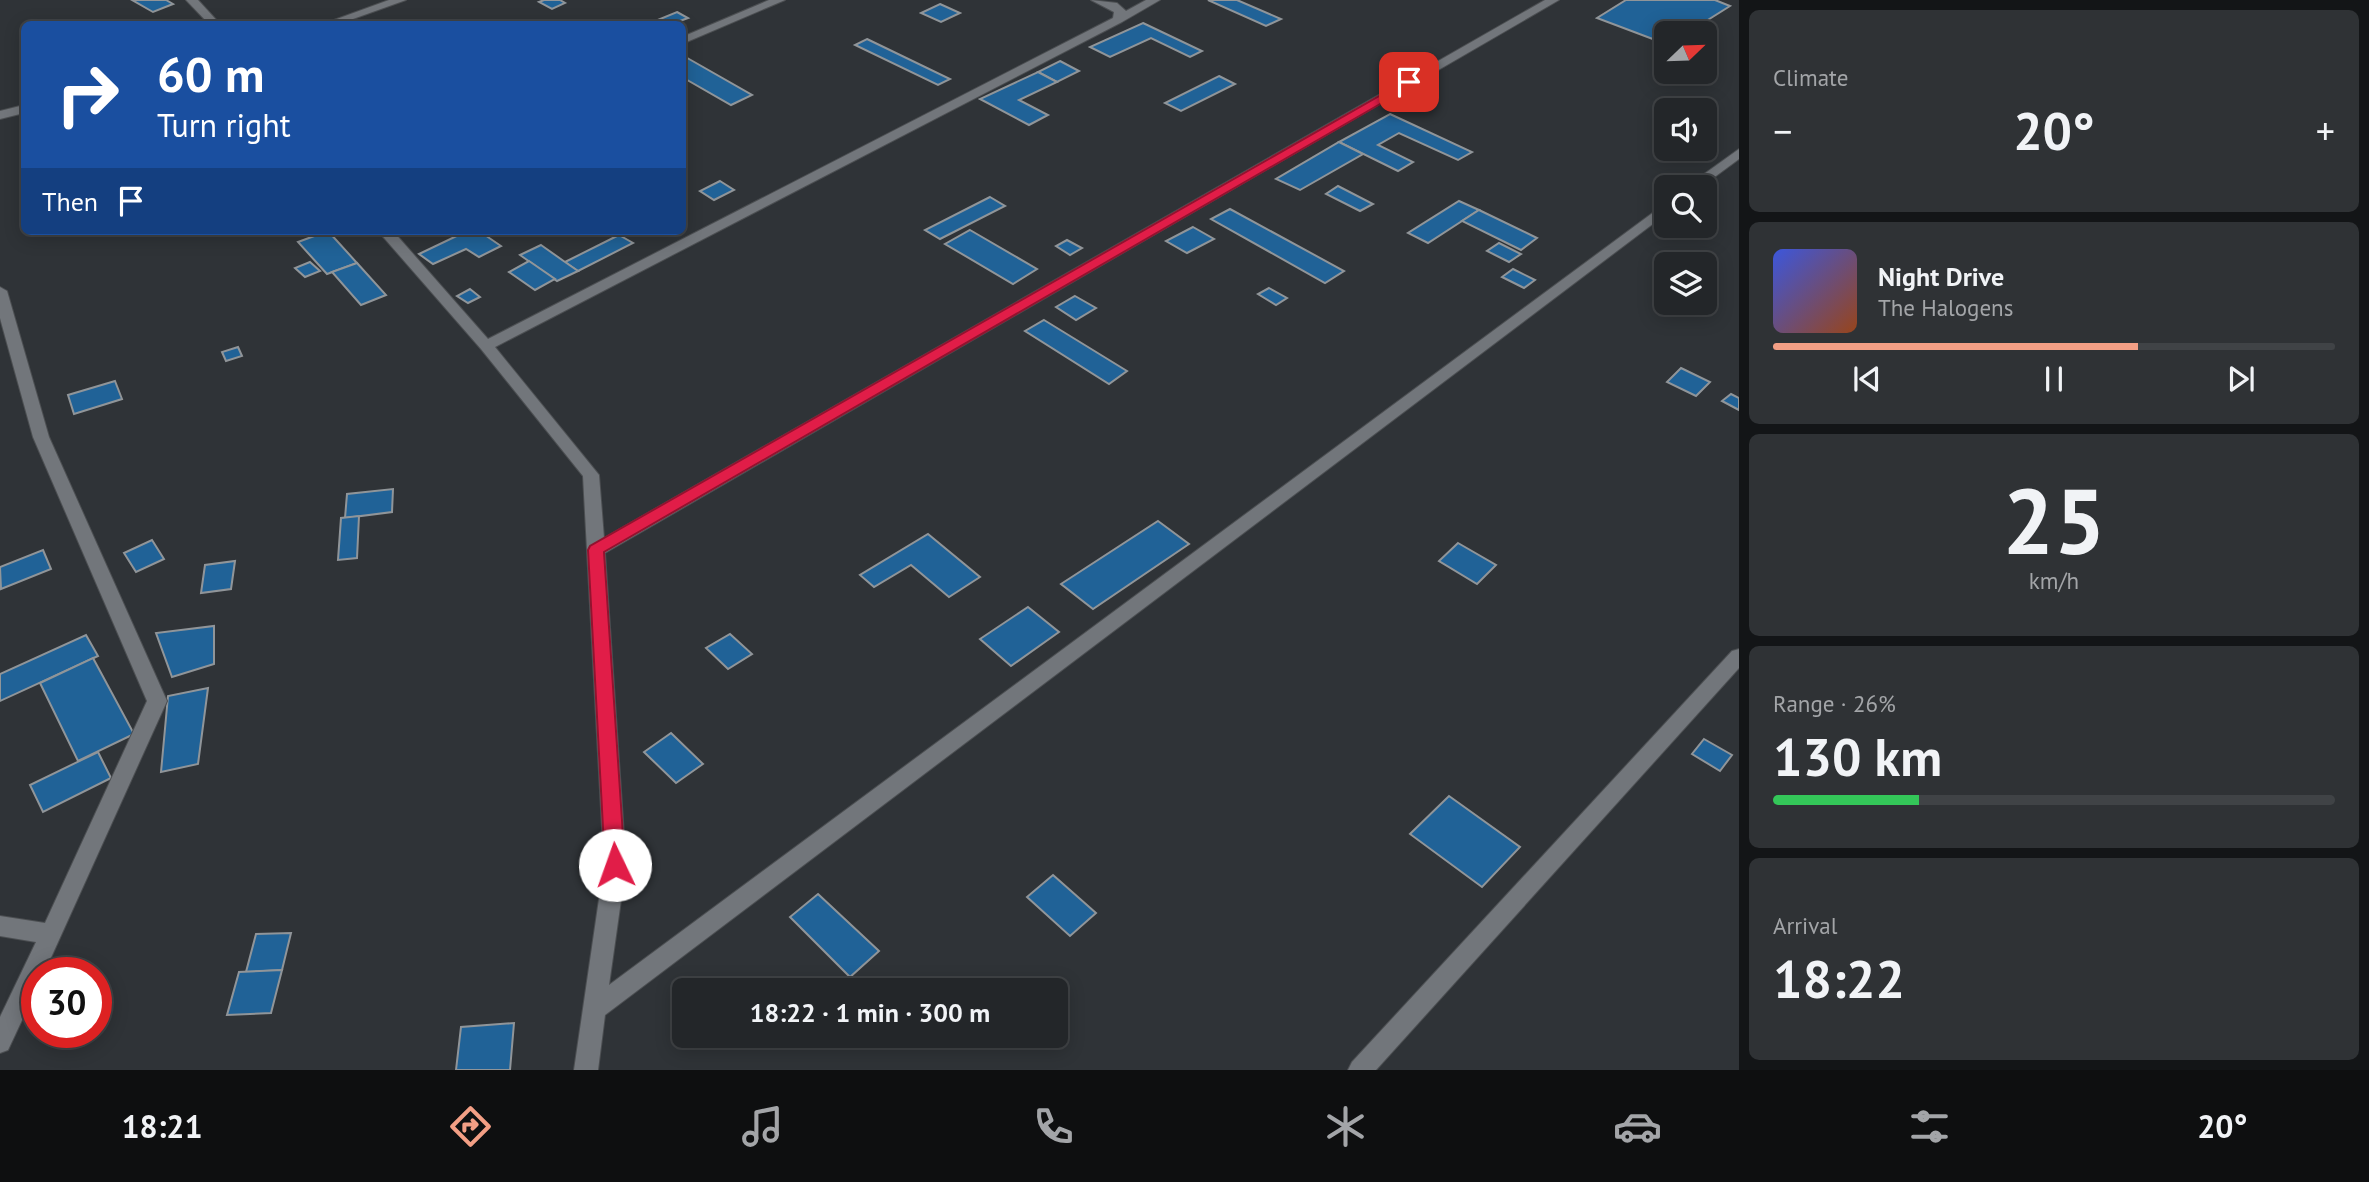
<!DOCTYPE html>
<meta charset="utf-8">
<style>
:root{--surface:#232629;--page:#2f3235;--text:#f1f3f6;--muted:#a3a5a8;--line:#404346;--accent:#f39f85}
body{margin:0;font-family:"PT Sans",sans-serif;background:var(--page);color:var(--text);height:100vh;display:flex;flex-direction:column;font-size:26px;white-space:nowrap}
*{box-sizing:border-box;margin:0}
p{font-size:23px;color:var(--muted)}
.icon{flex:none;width:38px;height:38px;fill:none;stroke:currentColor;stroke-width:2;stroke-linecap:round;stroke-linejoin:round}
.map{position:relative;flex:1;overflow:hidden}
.side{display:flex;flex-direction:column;gap:10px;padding:10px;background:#131517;width:630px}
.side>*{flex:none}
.banner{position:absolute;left:21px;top:21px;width:665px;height:214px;border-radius:10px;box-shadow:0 4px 18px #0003,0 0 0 2px var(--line);background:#1a4fa0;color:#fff;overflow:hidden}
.needle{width:46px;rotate:67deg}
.tools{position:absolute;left:1654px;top:21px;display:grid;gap:14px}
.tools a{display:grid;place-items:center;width:63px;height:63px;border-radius:10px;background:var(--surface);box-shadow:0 4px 18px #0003,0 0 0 2px var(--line);font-size:35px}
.speed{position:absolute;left:21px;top:957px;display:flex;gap:14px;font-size:35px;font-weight:700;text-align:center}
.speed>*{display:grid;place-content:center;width:91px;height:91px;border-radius:50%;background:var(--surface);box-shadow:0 4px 18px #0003,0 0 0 2px var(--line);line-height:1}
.speed .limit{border:10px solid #d22;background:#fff;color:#111}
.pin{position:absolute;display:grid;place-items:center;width:60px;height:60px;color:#fff;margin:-30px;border-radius:14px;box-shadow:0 4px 10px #0006}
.me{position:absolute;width:77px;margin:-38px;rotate:357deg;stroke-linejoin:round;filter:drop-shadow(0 0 5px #0008)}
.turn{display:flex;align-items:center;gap:24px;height:147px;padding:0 21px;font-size:32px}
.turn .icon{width:91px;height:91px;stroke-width:2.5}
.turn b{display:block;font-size:49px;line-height:60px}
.then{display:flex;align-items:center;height:66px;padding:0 21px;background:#0003;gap:14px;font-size:26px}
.big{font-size:52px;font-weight:600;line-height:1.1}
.side .widget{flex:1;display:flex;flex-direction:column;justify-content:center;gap:10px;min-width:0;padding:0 24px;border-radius:10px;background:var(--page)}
.side .dial{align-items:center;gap:0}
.dial b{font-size:91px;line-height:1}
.song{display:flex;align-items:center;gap:21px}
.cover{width:84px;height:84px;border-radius:10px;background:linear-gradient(135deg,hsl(230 70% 55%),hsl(20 70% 35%))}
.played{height:7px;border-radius:4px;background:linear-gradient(90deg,var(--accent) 65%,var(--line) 65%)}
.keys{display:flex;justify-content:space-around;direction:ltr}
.heat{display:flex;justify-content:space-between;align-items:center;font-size:38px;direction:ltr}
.charge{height:10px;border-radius:5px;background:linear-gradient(90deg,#34c759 26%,var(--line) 0)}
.trip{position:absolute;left:672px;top:978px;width:396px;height:70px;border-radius:10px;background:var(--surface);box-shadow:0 4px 18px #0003,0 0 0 2px var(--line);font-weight:600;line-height:70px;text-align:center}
.dock{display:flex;height:112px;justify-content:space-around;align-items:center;background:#0e0f10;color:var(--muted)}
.dock .icon{width:49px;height:49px}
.dock .on{color:var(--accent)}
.dock b{font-size:32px;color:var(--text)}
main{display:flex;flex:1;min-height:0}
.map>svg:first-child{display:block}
.building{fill:#206297;stroke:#909599;stroke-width:2}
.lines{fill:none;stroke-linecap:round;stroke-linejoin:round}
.minor-casing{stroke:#4c4f52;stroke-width:2}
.minor{fill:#72767b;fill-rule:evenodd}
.route{fill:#e11d48;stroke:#92132f;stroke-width:2}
</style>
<main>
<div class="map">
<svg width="1739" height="1070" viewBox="0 0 1739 1070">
<rect width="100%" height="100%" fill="#2f3337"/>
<g class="building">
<path d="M132,0H166L173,4L153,12Z"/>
<path d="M544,0H560L565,3L552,9L539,2Z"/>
<path d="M1208,0H1237L1281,19L1266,26Z"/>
<path d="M1626,0H1715L1730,6L1687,33H1666V44L1597,18Z"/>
<path d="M940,4L960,13L941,22L921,13Z"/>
<path d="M677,12L688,18L672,24H648Z"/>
<path d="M1143,23L1202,51L1190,57L1151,38L1110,57L1090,47Z"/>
<path d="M867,39L950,79L938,85L855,45Z"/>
<path d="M682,55L752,95L731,105L682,77Z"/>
<path d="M1060,61L1079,71L1057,82L1038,72Z"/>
<path d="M1038,72L1057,82L1019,100L1048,115L1029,125L980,99Z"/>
<path d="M1219,76L1235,84L1181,111L1165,103Z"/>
<path d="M1390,114L1472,152L1458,160L1399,133L1378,145L1413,162L1398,171L1339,142Z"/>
<path d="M1339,142L1363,154L1300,190L1276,179Z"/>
<path d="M720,181L734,190L714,200L700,191Z"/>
<path d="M1338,186L1373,204L1360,211L1326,194Z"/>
<path d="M990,197L1005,206L940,239L925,230Z"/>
<path d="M1459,201L1479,210L1428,243L1408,233Z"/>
<path d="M1230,209L1344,271L1325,283L1211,219Z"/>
<path d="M1479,210L1537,238L1521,250L1462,221Z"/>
<path d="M1193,227L1214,239L1187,253L1166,241Z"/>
<path d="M970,230L1037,269L1013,284L945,244Z"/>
<path d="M328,231L357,263L327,274L298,242Z"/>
<path d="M467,231H479L501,246L479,257L466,249L433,264L419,254Z"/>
<path d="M619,235L633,243L578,271L565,262Z"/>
<path d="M1067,240L1082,248L1070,255L1056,246Z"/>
<path d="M1499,243L1521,254L1509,262L1487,251Z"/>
<path d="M541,245L565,262L578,271L557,281L520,255Z"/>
<path d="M529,261L555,279L535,290L509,272Z"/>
<path d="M310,262L320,271L305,277L295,268Z"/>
<path d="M357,263L386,295L361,305L332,272Z"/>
<path d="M1513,269L1535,280L1524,288L1502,277Z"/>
<path d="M1269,288L1287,298L1276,305L1258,294Z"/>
<path d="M470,289L480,297L468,303L457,296Z"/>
<path d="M1075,296L1096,308L1076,320L1056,307Z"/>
<path d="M1044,320L1127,371L1109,384L1025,331Z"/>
<path d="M238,347L242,356L226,361L222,352Z"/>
<path d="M1681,368L1710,382L1696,396L1667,382Z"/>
<path d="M115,381L122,399L74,414L68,395Z"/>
<path d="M1731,394L1739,398V410L1722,401Z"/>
<path d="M393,489L392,512L345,518L347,494Z"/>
<path d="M359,516L357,558L338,560L341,518Z"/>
<path d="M1158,521L1189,544L1093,609L1061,584Z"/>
<path d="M928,534L980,577L949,597L911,565L874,587L860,575Z"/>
<path d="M152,540L164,559L136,572L124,553Z"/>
<path d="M1458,543L1496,565L1477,584L1439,561Z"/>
<path d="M43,550L51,569L1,589L0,567Z"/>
<path d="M235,561L231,589L201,593L205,565Z"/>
<path d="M1028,607L1059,632L1011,666L980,639Z"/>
<path d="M214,626V664L172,677L156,633Z"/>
<path d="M730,634L752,654L728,669L706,648Z"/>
<path d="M86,635L98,656L0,701V674Z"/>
<path d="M93,658L134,734L78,761L40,683Z"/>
<path d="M208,688L198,764L161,772L168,696Z"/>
<path d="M671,733L703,764L676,783L644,752Z"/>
<path d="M1704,739L1732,755L1720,771L1692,754Z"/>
<path d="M98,752L111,778L43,812L30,785Z"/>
<path d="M1449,796L1520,847L1482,887L1410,834Z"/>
<path d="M1053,875L1096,913L1070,936L1027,897Z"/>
<path d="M818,894L879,951L850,977L790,917Z"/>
<path d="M291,933L282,970L246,972L256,934Z"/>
<path d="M282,970L271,1013L227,1015L239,972Z"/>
<path d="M514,1023L510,1070H456L461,1027Z"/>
</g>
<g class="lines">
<defs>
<g id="minor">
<path d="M186,0H198L220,24H209Z"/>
<path d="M389,0H406L339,24H323Z"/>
<path d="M769,0H785L682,44V37Z"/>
<path d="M1091,0L1117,3L1126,11L1146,0H1160L1122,22L495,347L599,475L604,538L1545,0H1559L605,553L626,865L609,985L1666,203V214L605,1015L598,1070H574L604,865L583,476L481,349L378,231H393L488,339L1113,18L1114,12Z"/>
<path d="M24,105V113L0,119V111Z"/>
<path d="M1739,149V159L1701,187H1686Z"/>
<path d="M0,287L7,291L49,437L167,701L44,973H37V988L8,1050L0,1053V1017L36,942L0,936V916L45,923L147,701L33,437L0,318Z"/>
<path d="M1739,649V668L1376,1070H1348L1352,1062L1732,651Z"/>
</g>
</defs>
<use href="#minor" class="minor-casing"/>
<use href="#minor" class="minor"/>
</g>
<path class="route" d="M1409,79L1415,82L1413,85L604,552L625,865L622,871H608L605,865L588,550L590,546Z"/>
</svg>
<div class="tools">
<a><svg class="needle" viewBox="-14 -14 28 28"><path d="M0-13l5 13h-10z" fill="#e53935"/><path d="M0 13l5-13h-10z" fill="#a3a5a8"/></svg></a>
<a><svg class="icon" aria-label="sound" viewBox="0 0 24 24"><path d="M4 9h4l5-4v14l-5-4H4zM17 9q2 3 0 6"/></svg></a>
<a><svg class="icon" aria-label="search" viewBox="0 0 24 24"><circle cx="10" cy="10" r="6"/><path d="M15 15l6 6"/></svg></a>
<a><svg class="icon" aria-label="layers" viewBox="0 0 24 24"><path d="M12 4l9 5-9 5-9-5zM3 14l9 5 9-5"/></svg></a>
</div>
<div class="speed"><div class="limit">30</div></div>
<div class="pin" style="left:1409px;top:82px;background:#d93025"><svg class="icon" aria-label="arrive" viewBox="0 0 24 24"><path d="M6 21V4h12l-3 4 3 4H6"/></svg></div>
<svg class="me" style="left:615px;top:865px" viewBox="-20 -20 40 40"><circle r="19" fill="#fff"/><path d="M0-13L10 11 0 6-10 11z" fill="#e11d48"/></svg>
<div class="trip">18:22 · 1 min · 300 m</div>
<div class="banner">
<div class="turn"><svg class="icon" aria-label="right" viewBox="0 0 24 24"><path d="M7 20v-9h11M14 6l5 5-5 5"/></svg><div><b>60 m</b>Turn right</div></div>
<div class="then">Then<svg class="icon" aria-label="arrive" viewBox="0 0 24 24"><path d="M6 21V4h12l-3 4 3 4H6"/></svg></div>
</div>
</div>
<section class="side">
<div class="widget"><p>Climate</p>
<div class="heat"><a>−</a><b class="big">20°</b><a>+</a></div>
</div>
<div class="widget">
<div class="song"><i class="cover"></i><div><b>Night Drive</b><p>The Halogens</p></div></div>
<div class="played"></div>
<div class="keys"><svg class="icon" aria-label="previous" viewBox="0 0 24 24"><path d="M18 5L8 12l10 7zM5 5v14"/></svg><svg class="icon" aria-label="pause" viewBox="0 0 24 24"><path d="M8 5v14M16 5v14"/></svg><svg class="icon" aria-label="next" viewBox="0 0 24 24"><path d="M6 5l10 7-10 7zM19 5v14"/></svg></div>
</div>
<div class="widget dial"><b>25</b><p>km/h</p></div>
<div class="widget"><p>Range · 26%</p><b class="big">130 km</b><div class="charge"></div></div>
<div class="widget"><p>Arrival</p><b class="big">18:22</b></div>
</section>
</main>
<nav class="dock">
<b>18:21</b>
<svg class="icon on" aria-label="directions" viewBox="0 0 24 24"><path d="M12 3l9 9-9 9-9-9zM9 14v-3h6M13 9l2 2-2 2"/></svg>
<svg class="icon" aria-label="music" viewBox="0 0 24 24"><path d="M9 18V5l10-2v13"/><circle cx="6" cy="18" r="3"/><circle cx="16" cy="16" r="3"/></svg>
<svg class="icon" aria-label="phone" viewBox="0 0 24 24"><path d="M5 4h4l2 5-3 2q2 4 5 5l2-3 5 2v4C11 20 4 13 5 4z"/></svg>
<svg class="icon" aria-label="climate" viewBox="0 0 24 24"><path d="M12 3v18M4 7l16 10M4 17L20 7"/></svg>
<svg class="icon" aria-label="car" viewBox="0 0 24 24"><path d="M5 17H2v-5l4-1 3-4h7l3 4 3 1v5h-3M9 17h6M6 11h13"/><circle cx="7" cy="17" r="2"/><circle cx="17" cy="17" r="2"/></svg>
<svg class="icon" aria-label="filters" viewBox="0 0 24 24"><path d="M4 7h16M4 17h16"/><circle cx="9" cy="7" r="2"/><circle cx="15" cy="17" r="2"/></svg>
<b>20°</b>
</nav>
